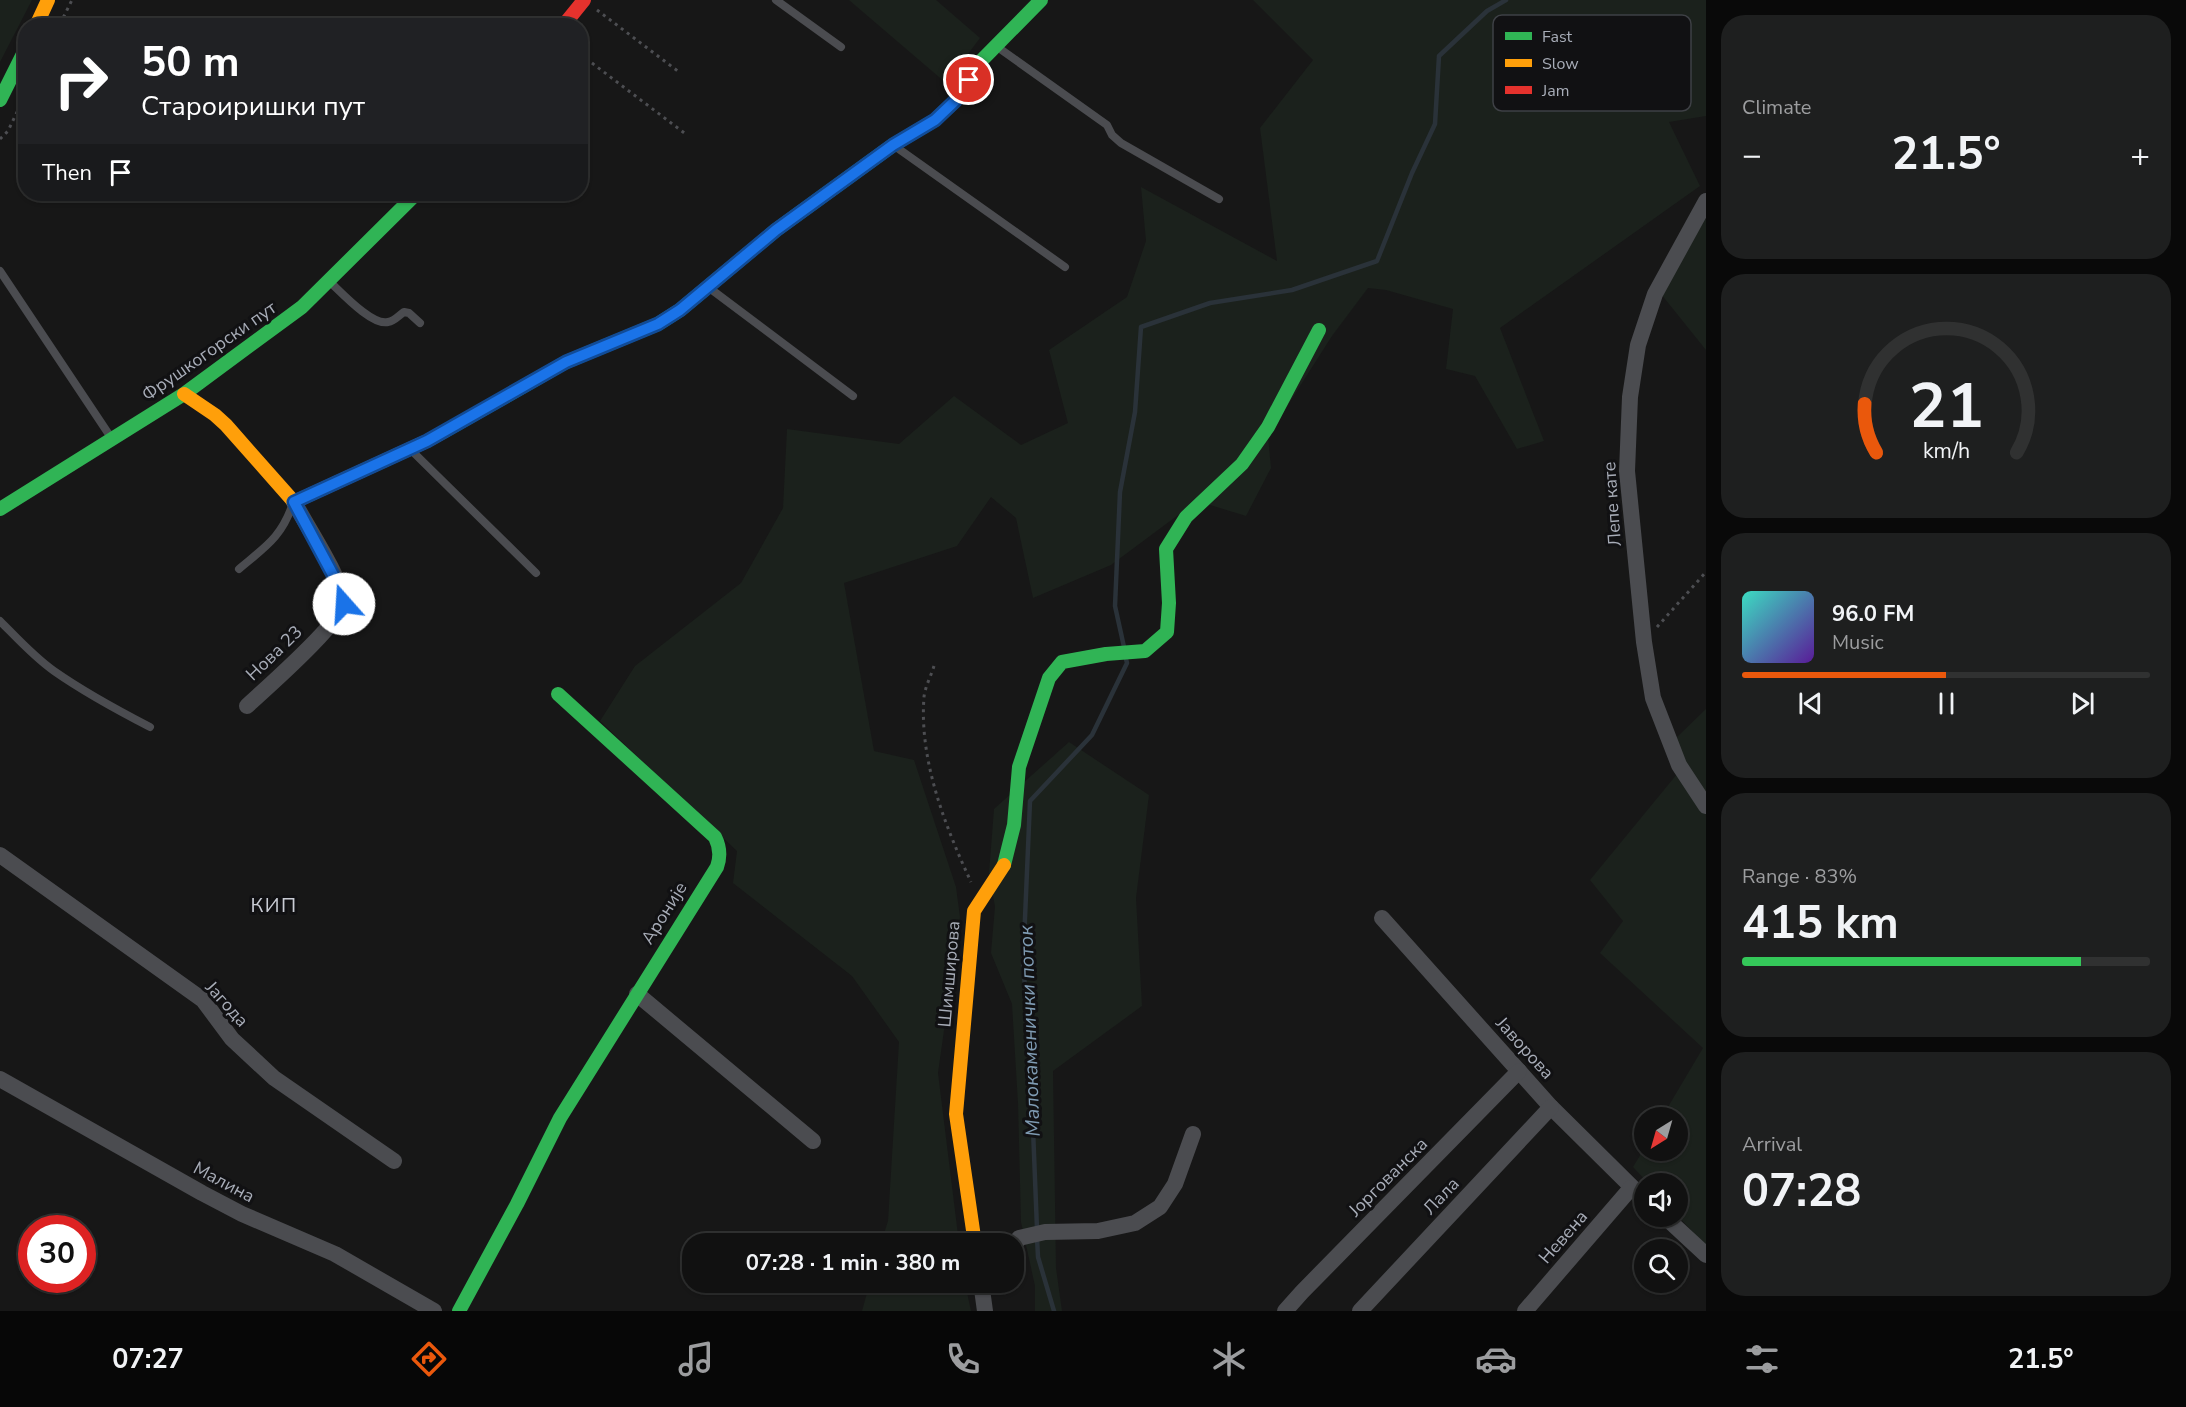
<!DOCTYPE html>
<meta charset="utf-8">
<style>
:root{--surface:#111;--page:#1e1f1f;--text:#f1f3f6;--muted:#9c9d9f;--line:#303131;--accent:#ea580c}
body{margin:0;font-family:"Nunito Sans",sans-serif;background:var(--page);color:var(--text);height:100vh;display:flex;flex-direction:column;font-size:22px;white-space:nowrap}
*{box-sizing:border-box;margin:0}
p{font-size:20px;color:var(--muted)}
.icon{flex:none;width:33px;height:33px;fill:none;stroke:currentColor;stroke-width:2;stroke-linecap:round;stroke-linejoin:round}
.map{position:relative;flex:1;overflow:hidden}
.panel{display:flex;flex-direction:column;gap:15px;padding:15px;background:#090909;width:480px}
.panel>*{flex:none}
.guide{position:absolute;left:18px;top:18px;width:570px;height:183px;border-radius:24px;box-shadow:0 2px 4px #0004,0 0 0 2px var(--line);background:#202124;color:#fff;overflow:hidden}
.needle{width:39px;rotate:217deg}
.fabs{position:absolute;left:1634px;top:1107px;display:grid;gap:12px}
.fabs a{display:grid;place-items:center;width:54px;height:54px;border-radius:50%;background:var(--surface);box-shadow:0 2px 4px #0004,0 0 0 2px var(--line);font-size:30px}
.speed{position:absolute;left:18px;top:1215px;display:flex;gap:12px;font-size:30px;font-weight:700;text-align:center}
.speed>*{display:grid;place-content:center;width:78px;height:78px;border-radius:50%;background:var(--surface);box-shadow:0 2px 4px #0004,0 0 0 2px var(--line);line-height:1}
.speed .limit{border:9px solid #d22;background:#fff;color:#111}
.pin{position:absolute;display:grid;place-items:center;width:51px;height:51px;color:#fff;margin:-26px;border:3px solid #fff;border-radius:50%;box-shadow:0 2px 6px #0007}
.me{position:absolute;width:66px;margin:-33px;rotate:341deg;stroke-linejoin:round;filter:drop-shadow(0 0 4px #0008)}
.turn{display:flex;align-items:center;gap:21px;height:126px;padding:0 24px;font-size:27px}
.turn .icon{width:78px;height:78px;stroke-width:2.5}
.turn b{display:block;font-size:42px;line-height:51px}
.then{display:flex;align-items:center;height:57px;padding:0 24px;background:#0003;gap:12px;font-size:22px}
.big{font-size:45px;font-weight:700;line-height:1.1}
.panel .widget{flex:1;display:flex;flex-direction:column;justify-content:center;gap:9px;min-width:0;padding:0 21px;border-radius:24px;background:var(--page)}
.panel .dial{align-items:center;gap:0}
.dial svg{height:156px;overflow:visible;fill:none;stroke:var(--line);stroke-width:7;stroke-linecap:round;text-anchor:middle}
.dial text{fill:var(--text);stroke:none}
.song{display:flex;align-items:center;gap:18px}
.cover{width:72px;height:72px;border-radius:9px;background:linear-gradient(135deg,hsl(170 70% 55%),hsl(270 70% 35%))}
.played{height:6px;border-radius:3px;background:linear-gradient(90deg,var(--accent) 50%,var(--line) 50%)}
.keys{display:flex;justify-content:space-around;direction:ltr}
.heat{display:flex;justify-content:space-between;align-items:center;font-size:33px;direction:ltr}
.charge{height:9px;border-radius:4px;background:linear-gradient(90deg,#34c759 83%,var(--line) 0)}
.trip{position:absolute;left:682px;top:1233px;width:342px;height:60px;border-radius:24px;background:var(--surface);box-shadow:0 2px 4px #0004,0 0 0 2px var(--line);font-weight:700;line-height:60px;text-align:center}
.menu{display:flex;height:96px;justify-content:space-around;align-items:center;background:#070707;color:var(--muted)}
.menu .icon{width:42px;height:42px}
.menu .on{color:var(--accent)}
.menu b{font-size:27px;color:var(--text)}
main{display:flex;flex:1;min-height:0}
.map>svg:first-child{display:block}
.green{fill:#1b211c}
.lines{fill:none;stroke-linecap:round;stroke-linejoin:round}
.stream{stroke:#2a3239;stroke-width:4.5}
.path{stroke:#4d4e52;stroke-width:3;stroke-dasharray:3 4.5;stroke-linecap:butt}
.lane{stroke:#4b4c50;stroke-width:8}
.street{stroke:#4b4c50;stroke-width:16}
.fast{stroke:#30b455;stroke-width:14}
.slow{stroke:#ff9f0a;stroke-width:14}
.jam{stroke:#e5322d;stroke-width:14}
.route-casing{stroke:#114b97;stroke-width:15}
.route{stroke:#1a73e8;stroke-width:10}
.labels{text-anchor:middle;stroke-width:6;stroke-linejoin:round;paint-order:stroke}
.street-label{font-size:18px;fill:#a8adb8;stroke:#111113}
.neighbourhood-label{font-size:20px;letter-spacing:1.5px;fill:#c9ccd4;stroke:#111113}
.water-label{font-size:20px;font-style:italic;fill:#7f9bb3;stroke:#111113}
.key{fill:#111113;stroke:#3e4045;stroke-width:1.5}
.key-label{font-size:16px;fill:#a8adb8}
</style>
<main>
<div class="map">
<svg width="1706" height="1311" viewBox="0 0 1706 1311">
<rect width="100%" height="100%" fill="#171717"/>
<g class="green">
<path d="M0,0H32L0,62Z"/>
<path d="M849,0H936L980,38L946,83Z"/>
<path d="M1253,0H1706V116L1669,122L1700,186L1500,328L1544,441L1517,449L1475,376L1446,369L1453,309L1386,290L1368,288L1332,336L1268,436L1271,468L1246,516L1197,501L1111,565L1033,598L1016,518L991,497L957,546L844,583L874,751L914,760L956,887L960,917L938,1073L959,1243H881L888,1221L899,1042L852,976L733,883L737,851L600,721L635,666L741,583L783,508L787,429L899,444L954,396L1021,445L1068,423L1049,350L1127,297L1146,241L1141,187L1277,261L1260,128L1313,60Z"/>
<path d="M1706,211V350L1661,294Z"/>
<path d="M1706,709V1246L1677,1215V1184L1648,1183L1633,1167L1644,1149V1150H1677V1118L1662,1117L1703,1048L1600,953L1623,921L1590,880L1682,768L1674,740Z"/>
<path d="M1069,742L1149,795L1136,898L1142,1006L1053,1071L1056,1268L1062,1311H1035V1286L1021,1222L1018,1103L1012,1004L991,953L995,907L989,873L994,809Z"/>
<path d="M870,1282L965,1283L971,1311H862Z"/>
</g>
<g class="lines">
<g class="stream">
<path d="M1124,647L1115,606L1120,492L1135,412L1141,327L1210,303L1292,290L1377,261L1412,173L1435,124L1439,56L1487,11L1506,0"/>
<path d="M1037,1229L1029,1029L1023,965L1030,801L1092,735L1127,663L1126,659"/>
<path d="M1037,1238L1038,1257L1054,1311"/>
</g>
<g class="path">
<path d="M597,10L679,72"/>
<path d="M426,20L436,26"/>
<path d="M60,24L72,0"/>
<path d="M580,54L687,135"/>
<path d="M0,139L8,131L19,108"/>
<path d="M1657,627L1706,572"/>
<path d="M934,666C931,676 925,687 924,697C919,760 945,826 971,882"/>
</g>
<g class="lane">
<path d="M776,0L841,47"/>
<path d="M996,46L1107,125L1112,135L1121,143L1219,199"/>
<path d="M896,147L1065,267"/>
<path d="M0,271L112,439"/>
<path d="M329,281C341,292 372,326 388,322C395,321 399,315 404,312L409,313L420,323"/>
<path d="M708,287L853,396"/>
<path d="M412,451L536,573"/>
<path d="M239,569C265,547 282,537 293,503"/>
<path d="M0,621C17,638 34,657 54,671C84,692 117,710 150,727"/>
</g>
<g class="street">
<path d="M1706,201L1655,294L1638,345L1630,397L1627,471L1644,642L1653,698L1679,765L1706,806"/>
<path d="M247,706C264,690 345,620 343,601C341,577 306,525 294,502"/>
<path d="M0,855L203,1000L232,1039L274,1078L394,1161"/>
<path d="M1382,918L1551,1107L1644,1199"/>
<path d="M637,994L813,1141"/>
<path d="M0,1079L202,1193L242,1214L335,1254L434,1311"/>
<path d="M1664,1216L1706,1255"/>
<path d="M1014,1246L1019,1238L1045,1232L1098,1231L1135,1223L1160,1207L1175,1184L1193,1134"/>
<path d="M981,1282L985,1311"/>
<path d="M1285,1311L1302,1292L1519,1071"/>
<path d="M1360,1311L1551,1107"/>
<path d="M1525,1311L1631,1188"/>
</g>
<g class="fast">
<path d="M0,100L26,48"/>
<path d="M445,431L566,362L658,324L680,310L776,230L893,145L935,120L956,100L982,60L1041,0"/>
<path d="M0,509L184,394L302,307L416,194"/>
<path d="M1004,865L1014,825L1019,767L1049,678L1062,662L1106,654L1145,651L1167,632L1169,603L1166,549L1186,517L1242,464L1268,427L1319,330"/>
<path d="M459,1311L517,1204L560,1118L717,867C721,856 720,847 715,837L558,694"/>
</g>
<g class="slow">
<path d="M36,26L48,0"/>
<path d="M184,394L215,415L226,425L294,502L427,441L445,431"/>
<path d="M975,1244L956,1114L974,911L1004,865"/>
</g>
<path class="jam" d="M563,26L584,0"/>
</g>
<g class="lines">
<defs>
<path id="route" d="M344,604L340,588L294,502L427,441L566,362L658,324L680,310L776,230L893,145L935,120L956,100L969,80"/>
</defs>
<use href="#route" class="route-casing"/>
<use href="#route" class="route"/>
</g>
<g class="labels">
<g class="street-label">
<text transform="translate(209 351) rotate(-35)" y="6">Фрушкогорски пут</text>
<text transform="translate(1612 504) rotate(-94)" y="6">Лепе кате</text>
<text transform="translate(274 653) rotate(-44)" y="6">Нова 23</text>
<text transform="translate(664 913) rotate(-58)" y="6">Ароније</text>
<text transform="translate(949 974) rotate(-85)" y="6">Шимширова</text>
<text transform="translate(227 1004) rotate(48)" y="6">Јагода</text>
<text transform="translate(1525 1048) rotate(48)" y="6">Јаворова</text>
<text transform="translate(1388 1177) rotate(-45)" y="6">Јоргованска</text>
<text transform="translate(224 1182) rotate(28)" y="6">Малина</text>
<text transform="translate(1441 1196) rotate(-47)" y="6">Лала</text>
<text transform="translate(1563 1237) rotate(-49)" y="6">Невена</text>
</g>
<g class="neighbourhood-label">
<text x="274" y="912">КИП</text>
</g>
<g class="water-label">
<text transform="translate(1029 1031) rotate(-92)" y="7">Малокаменички поток</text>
</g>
</g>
<rect x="1493" y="15" width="198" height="96" rx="9" class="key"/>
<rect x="1505" y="32" width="27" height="8" fill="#30b455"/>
<rect x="1505" y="59" width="27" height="8" fill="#ff9f0a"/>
<rect x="1505" y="86" width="27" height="8" fill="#e5322d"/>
<g class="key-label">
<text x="1542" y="42">Fast</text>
<text x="1542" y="69">Slow</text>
<text x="1542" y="96">Jam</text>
</g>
</svg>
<div class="fabs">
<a><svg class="needle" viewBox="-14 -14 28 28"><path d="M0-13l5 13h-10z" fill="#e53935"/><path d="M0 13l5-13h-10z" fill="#9c9d9f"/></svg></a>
<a><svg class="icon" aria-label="sound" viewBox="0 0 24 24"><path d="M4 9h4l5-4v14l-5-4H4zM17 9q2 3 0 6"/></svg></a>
<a><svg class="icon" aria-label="search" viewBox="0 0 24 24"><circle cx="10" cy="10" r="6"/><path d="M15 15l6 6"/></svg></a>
</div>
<div class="speed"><div class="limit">30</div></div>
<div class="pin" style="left:969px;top:80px;background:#d93025"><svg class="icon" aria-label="arrive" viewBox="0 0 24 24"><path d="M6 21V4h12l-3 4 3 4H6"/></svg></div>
<svg class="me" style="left:344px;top:604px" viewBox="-20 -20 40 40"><circle r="19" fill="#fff"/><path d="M0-13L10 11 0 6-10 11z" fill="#1a73e8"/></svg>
<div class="trip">07:28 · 1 min · 380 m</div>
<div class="guide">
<div class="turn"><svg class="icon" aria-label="right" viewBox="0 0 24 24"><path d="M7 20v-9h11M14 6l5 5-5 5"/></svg><div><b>50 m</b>Староиришки пут</div></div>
<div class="then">Then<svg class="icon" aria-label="arrive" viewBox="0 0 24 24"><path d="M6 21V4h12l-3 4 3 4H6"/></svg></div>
</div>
</div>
<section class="panel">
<div class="widget"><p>Climate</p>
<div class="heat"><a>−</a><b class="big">21.5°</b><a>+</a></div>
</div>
<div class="widget dial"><svg viewBox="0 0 100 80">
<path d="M14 69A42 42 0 1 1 86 69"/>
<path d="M14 69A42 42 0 0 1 8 44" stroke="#ea580c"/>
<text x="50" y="56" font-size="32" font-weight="700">21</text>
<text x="50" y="72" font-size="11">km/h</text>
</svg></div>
<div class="widget">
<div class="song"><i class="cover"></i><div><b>96.0 FM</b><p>Music</p></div></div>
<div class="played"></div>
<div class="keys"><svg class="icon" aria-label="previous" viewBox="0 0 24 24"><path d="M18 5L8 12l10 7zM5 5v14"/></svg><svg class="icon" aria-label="pause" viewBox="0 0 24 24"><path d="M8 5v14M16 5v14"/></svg><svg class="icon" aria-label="next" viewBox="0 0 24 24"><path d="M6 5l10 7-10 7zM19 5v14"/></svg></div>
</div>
<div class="widget"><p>Range · 83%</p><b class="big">415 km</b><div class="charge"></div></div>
<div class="widget"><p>Arrival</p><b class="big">07:28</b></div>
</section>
</main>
<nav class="menu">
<b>07:27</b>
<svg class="icon on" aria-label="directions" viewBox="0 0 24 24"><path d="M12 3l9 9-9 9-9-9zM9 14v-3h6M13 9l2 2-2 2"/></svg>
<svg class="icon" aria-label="music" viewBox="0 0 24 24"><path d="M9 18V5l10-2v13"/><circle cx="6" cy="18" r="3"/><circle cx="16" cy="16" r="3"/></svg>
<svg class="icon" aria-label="phone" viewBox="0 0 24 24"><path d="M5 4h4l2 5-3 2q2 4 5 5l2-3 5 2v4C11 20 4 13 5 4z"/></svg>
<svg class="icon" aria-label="climate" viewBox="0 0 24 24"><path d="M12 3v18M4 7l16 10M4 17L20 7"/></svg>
<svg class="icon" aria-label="car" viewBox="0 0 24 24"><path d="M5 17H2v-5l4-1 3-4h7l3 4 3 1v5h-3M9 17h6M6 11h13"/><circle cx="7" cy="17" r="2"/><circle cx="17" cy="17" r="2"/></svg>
<svg class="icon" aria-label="filters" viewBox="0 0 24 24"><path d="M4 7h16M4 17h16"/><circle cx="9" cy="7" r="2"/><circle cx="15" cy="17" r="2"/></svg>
<b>21.5°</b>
</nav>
